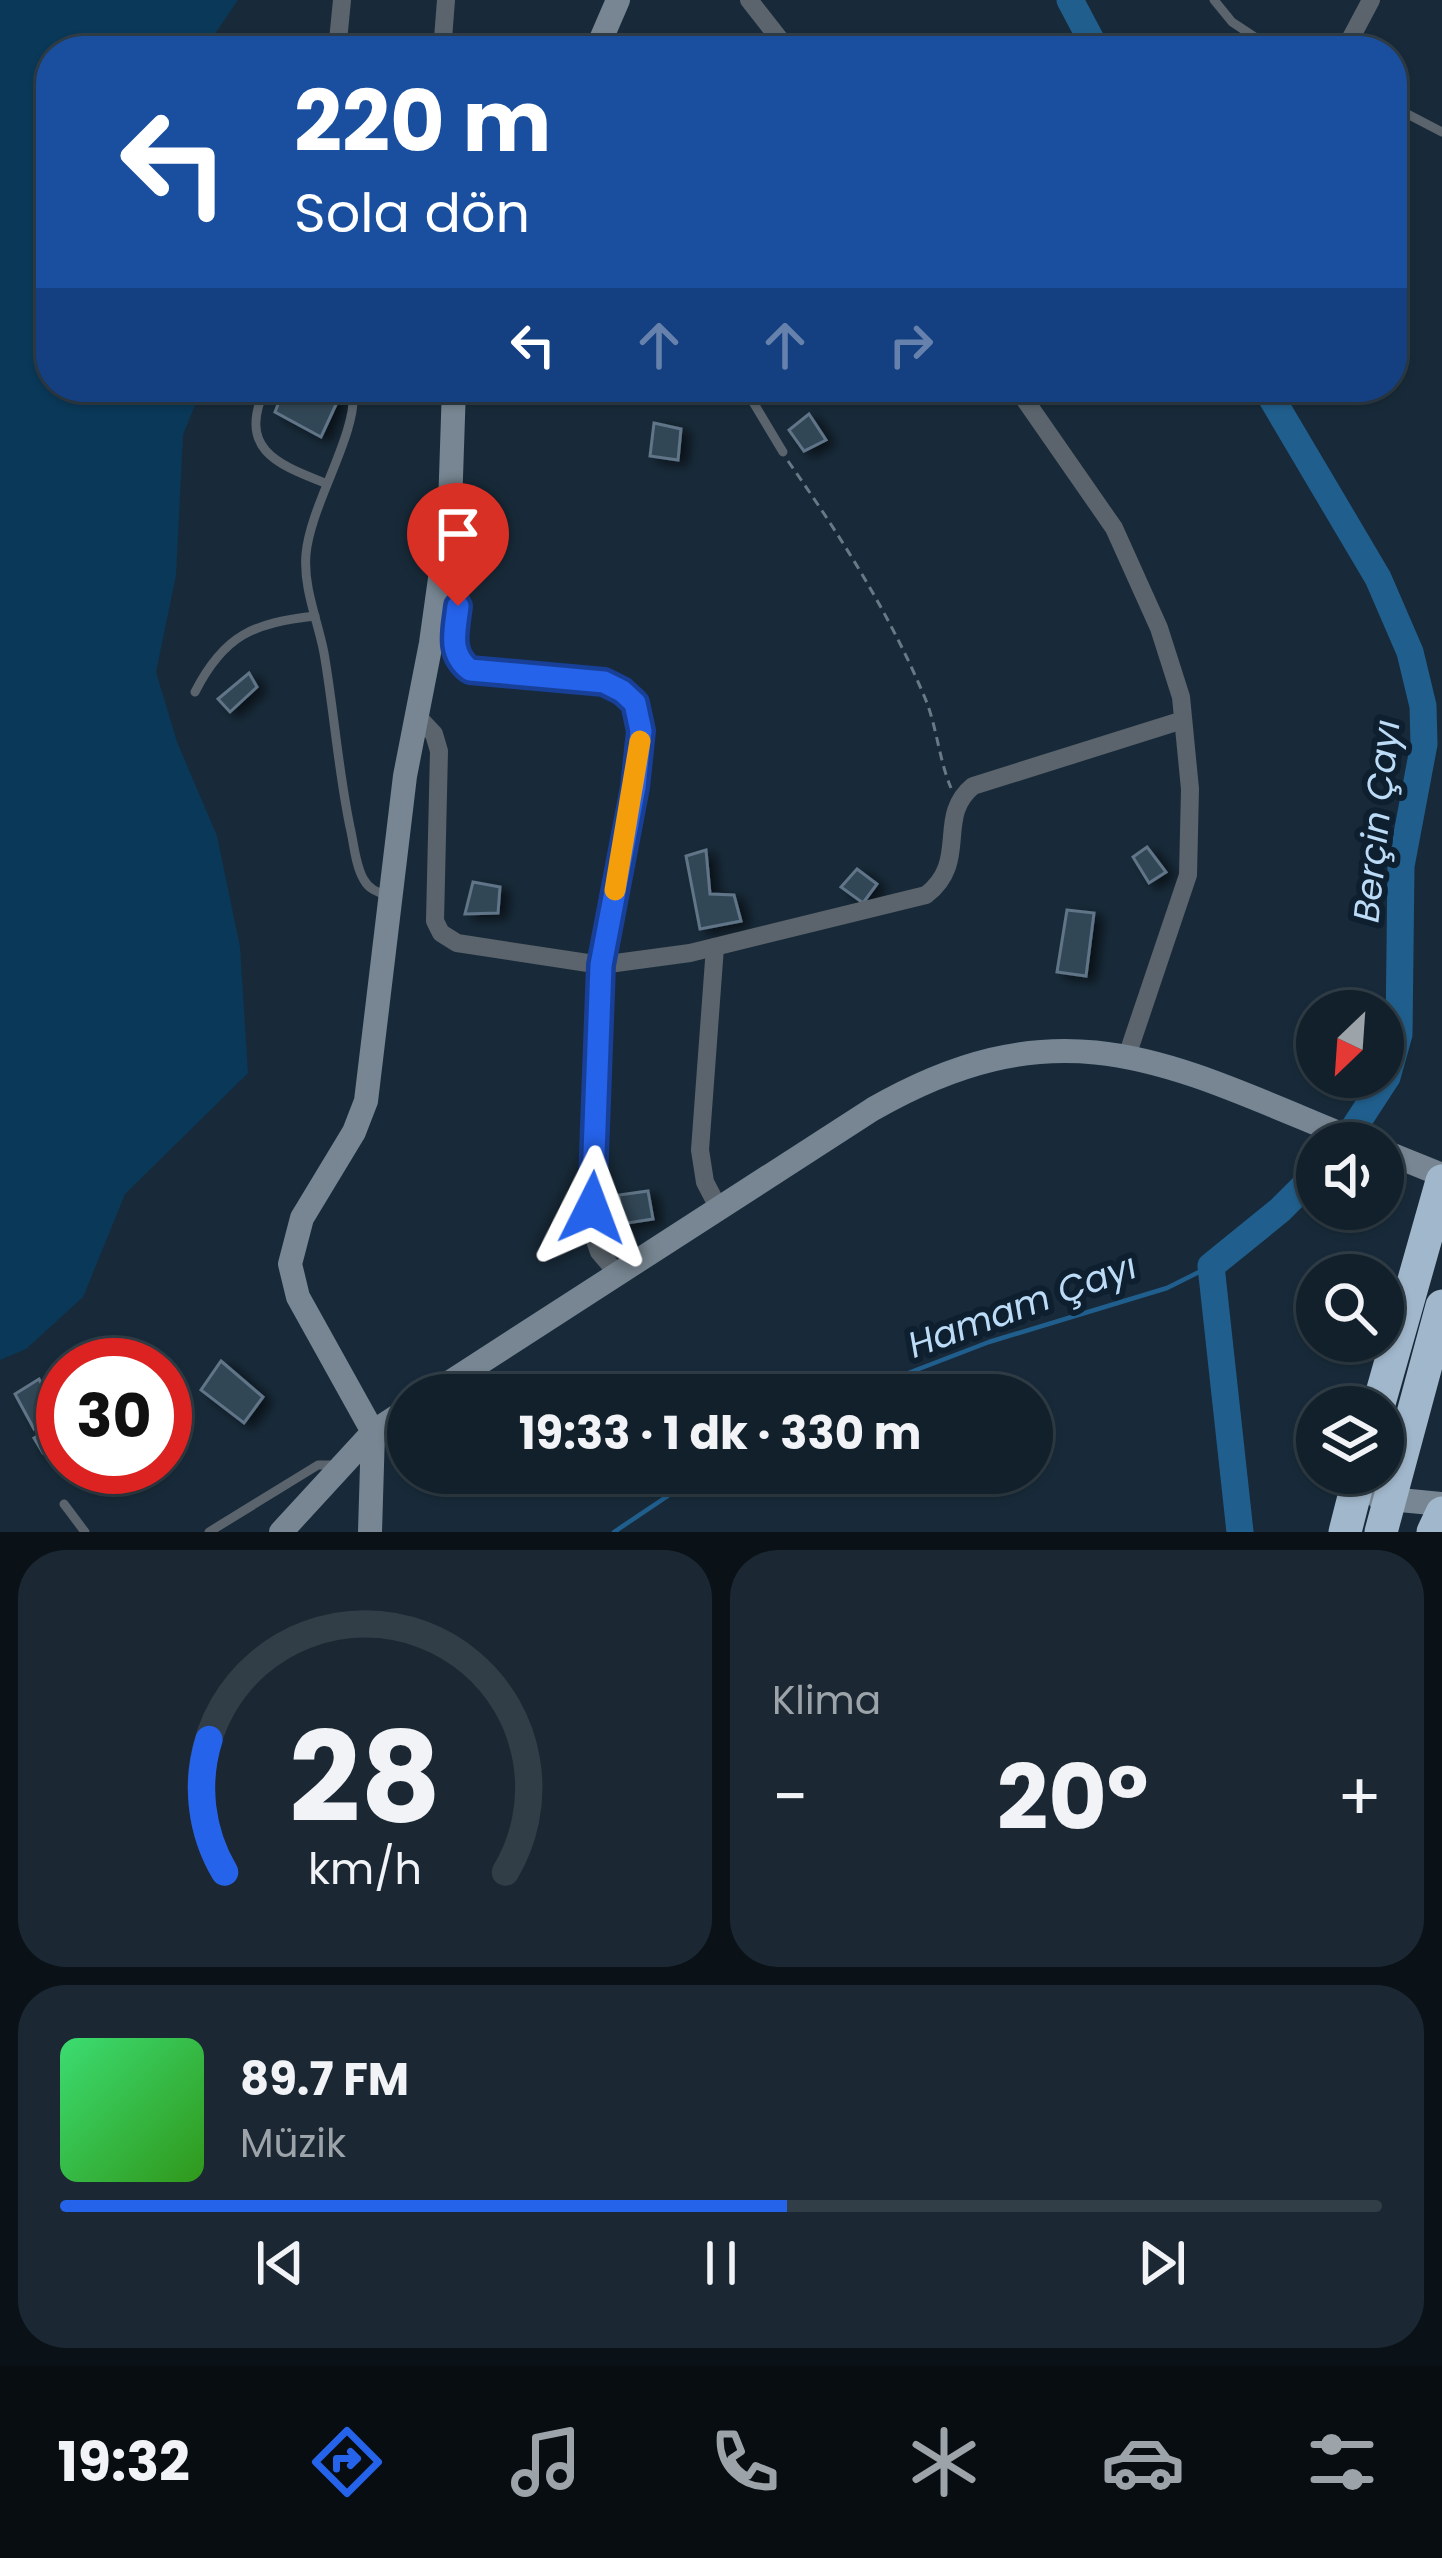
<!DOCTYPE html>
<html lang="tr">
<meta charset="utf-8">
<style>
:root{--surface:#12202b;--page:#1b2833;--text:#f1f3f6;--muted:#9ca3a9;--line:#313e47;--accent:#2563eb}
body{margin:0;font-family:Poppins,sans-serif;background:var(--page);color:var(--text);height:100vh;display:flex;flex-direction:column;font-size:45px;white-space:nowrap}
*{box-sizing:border-box;margin:0}
p{font-size:39px;color:var(--muted)}
.icon{flex:none;width:66px;height:66px;fill:none;stroke:currentColor;stroke-width:2;stroke-linecap:round;stroke-linejoin:round}
.map{position:relative;height:1532px;overflow:hidden}
.sheet{display:flex;flex-direction:column;gap:18px;padding:18px;background:#0a1218;flex:1}
.sheet>*{flex:none}
.guide{position:absolute;left:36px;top:36px;width:1371px;height:366px;border-radius:48px;box-shadow:0 3px 9px #0004,0 0 0 3px var(--line);background:#1a4fa0;color:#fff;overflow:hidden}
.needle{width:78px;rotate:205deg}
.tools{position:absolute;left:1296px;top:990px;display:grid;gap:24px}
.tools a{display:grid;place-items:center;width:108px;height:108px;border-radius:50%;background:var(--surface);box-shadow:0 3px 9px #0004,0 0 0 3px var(--line);font-size:60px}
.speed{position:absolute;left:36px;top:1338px;display:flex;gap:24px;font-size:60px;font-weight:700;text-align:center}
.speed>*{display:grid;place-content:center;width:156px;height:156px;border-radius:50%;background:var(--surface);box-shadow:0 3px 9px #0004,0 0 0 3px var(--line);line-height:1}
.speed .limit{border:18px solid #d22;background:#fff;color:#111}
.pin{position:absolute;display:grid;place-items:center;width:102px;height:102px;color:#fff;margin:-123px -51px;border-radius:50% 50% 50% 0;rotate:-45deg;box-shadow:0 0 12px #0007}
.pin .icon{rotate:45deg}
.me{position:absolute;width:132px;margin:-66px;rotate:3deg;stroke-linejoin:round;filter:drop-shadow(0 0 9px #0008)}
.turn{display:flex;align-items:center;gap:42px;height:252px;padding:0 60px;font-size:54px}
.turn .icon{width:156px;height:156px;stroke-width:2.5}
.turn b{display:block;font-size:84px;line-height:102px}
.lanes{display:flex;align-items:center;height:114px;padding:0 60px;background:#0003;justify-content:center;gap:60px;direction:ltr}
.lanes .off{opacity:.35}
.big{font-size:90px;font-weight:700;line-height:1.1}
.sheet .tile{flex:1;display:flex;flex-direction:column;justify-content:center;gap:18px;min-width:0;padding:0 42px;border-radius:48px;background:var(--page)}
.sheet .dial{align-items:center;gap:0}
.dial svg{height:312px;overflow:visible;fill:none;stroke:var(--line);stroke-width:7;stroke-linecap:round;text-anchor:middle}
.dial text{fill:var(--text);stroke:none}
.song{display:flex;align-items:center;gap:36px}
.cover{width:144px;height:144px;border-radius:18px;background:linear-gradient(135deg,hsl(140 70% 55%),hsl(110 70% 35%))}
.played{height:12px;border-radius:6px;background:linear-gradient(90deg,var(--accent) 55%,var(--line) 55%)}
.keys{display:flex;justify-content:space-around;direction:ltr}
.heat{display:flex;justify-content:space-between;align-items:center;font-size:66px;direction:ltr}
.sheet .tiles{flex:1;display:grid;gap:18px;grid-template-columns:1fr 1fr}
.tile:last-child{grid-column:span 2}
.trip{position:absolute;left:387px;top:1374px;width:666px;height:120px;border-radius:60px;background:var(--surface);box-shadow:0 3px 9px #0004,0 0 0 3px var(--line);font-weight:700;line-height:120px;text-align:center}
.tab-bar{display:flex;height:192px;justify-content:space-around;align-items:center;background:#070d11;color:var(--muted)}
.tab-bar .icon{width:84px;height:84px}
.tab-bar .current{color:var(--accent)}
.tab-bar b{font-size:54px;color:var(--text)}
.map>svg:first-child{display:block}
.green{fill:#0a3858}
.lines{fill:none;stroke-linecap:round;stroke-linejoin:round}
.stream{stroke:#205f8d;stroke-width:4.5}
.river{stroke:#205f8d;stroke-width:27}
.building{fill:#334657;stroke:#607587;stroke-width:3;filter:url(#shadow)}
.path{stroke:#687885;stroke-width:3;stroke-dasharray:9 6;stroke-linecap:butt}
.lane{stroke:#5b646c;stroke-width:9}
.street{stroke:#5b646c;stroke-width:18}
.secondary{stroke:#778692;stroke-width:24}
.highway{stroke:#a1b7cb;stroke-width:33}
.route-casing{stroke:#184099;stroke-width:30}
.route{stroke:#2563eb;stroke-width:21}
.slow{stroke:#f59e0b;stroke-width:21}
.labels{text-anchor:middle;stroke-width:12;stroke-linejoin:round;paint-order:stroke}
.water-label{font-size:36px;font-style:italic;fill:#bcdbf7;stroke:#0e202f}
</style>
<div class="map">
<svg width="1442" height="1532" viewBox="0 0 1442 1532">
<defs>
<filter id="shadow"><feDropShadow dx="8" dy="4.5" stdDeviation="6" flood-color="#0009"/></filter>
</defs>
<rect width="100%" height="100%" fill="#182a39"/>
<path class="green" d="M0,0H238L214,35L211,51H51V387H202L183,435L176,575L156,672L177,742L217,836L240,947L248,1073L125,1194L83,1297L26,1349L0,1360Z"/>
<g class="lines">
<g class="stream">
<path d="M851,1395L989,1342L1167,1288L1211,1266"/>
<path d="M614,1532L702,1473"/>
</g>
<g class="river">
<path d="M1070,0L1097,51"/>
<path d="M1265,387L1378,578L1410,652L1423,706L1424,744L1401,866L1399,1034L1387,1077L1344,1143"/>
<path d="M1240,1532L1211,1266L1280,1210L1317,1173"/>
</g>
</g>
<g class="building">
<path d="M285,387H310L339,398L321,437L275,412Z"/>
<path d="M809,414L826,440L804,451L789,430Z"/>
<path d="M654,423L681,429L678,460L650,456Z"/>
<path d="M249,673L257,687L230,712L218,699Z"/>
<path d="M1147,847L1166,872L1149,883L1133,857Z"/>
<path d="M706,850L710,894L734,895L741,921L700,929L686,856Z"/>
<path d="M857,869L877,884L863,903L841,887Z"/>
<path d="M473,882L500,887L498,913L465,914Z"/>
<path d="M1067,910L1094,913L1086,976L1057,972Z"/>
<path d="M648,1191L653,1219L621,1224L619,1195Z"/>
<path d="M221,1361L263,1397L244,1423L201,1390Z"/>
<path d="M39,1379L56,1411L51,1416L53,1432L63,1427V1445L61,1441L43,1453L34,1438L47,1431L42,1423L34,1429L15,1394Z"/>
</g>
<g class="lines">
<path class="path" d="M788,461C840,535 890,614 925,698C937,727 939,760 951,788"/>
<g class="lane">
<path d="M1214,0L1232,22L1276,51"/>
<path d="M1392,106L1442,132"/>
<path d="M266,387C236,449 277,464 325,483"/>
<path d="M353,387C359,433 311,502 306,554C303,588 318,621 324,653C334,711 338,769 350,827C354,843 355,865 364,880C369,889 377,892 386,895"/>
<path d="M744,387L783,452"/>
<path d="M1029,404L1055,387"/>
<path d="M446,574C473,605 434,652 476,673L605,682C619,688 635,697 639,712C651,752 610,916 601,965"/>
<path d="M195,692C224,635 253,623 315,616"/>
<path d="M64,1504L85,1532"/>
<path d="M209,1532L318,1465H335"/>
</g>
<g class="street">
<path d="M749,0L789,51"/>
<path d="M337,51L342,0"/>
<path d="M438,51L443,39L446,0"/>
<path d="M1344,51L1371,0"/>
<path d="M1016,387L1114,528L1159,628L1181,697L1190,789L1188,875L1127,1056"/>
<path d="M417,716L434,734L439,751L435,921L441,933L457,943L601,965L690,953L926,895C970,861 935,817 973,786L1183,720"/>
<path d="M715,947L700,1150L705,1182L718,1207"/>
<path d="M601,965L593,1235L599,1252L617,1273"/>
</g>
<g class="secondary">
<path d="M596,51L618,0"/>
<path d="M1383,1151L1442,1175"/>
<path d="M430,1395L873,1109C1067,998 1175,1067 1363,1143"/>
<path d="M1379,1498L1442,1504"/>
<path d="M281,1532L373,1432L408,1409"/>
<path d="M370,1532L373,1432L298,1297L290,1264L302,1218L354,1132L366,1101L405,776L431,643L450,507L454,387"/>
</g>
<g class="highway">
<path d="M1378,1407L1442,1181"/>
<path d="M1345,1532L1360,1473"/>
<path d="M1381,1532L1442,1306"/>
<path d="M1433,1532L1442,1513"/>
</g>
</g>
<g class="lines">
<defs>
<path id="route" d="M458,606C455,632 448,653 470,670L604,682L622,691L635,703L641,731L635,787L601,965L592,1208"/>
</defs>
<use href="#route" class="route-casing"/>
<use href="#route" class="route"/>
<path class="slow" d="M615,890L640,741"/>
</g>
<g class="labels">
<g class="water-label">
<text transform="translate(1376 821) rotate(-84)" y="13">Berçin Çayı</text>
<text transform="translate(1022 1305) rotate(-20)" y="13">Hamam Çayı</text>
</g>
</g>
</svg>
<div class="tools">
<a><svg class="needle" viewBox="-14 -14 28 28"><path d="M0-13l5 13h-10z" fill="#e53935"/><path d="M0 13l5-13h-10z" fill="#9ca3a9"/></svg></a>
<a><svg class="icon" aria-label="sound" viewBox="0 0 24 24"><path d="M4 9h4l5-4v14l-5-4H4zM17 9q2 3 0 6"/></svg></a>
<a><svg class="icon" aria-label="search" viewBox="0 0 24 24"><circle cx="10" cy="10" r="6"/><path d="M15 15l6 6"/></svg></a>
<a><svg class="icon" aria-label="layers" viewBox="0 0 24 24"><path d="M12 4l9 5-9 5-9-5zM3 14l9 5 9-5"/></svg></a>
</div>
<div class="speed"><div class="limit">30</div></div>
<div class="pin" style="left:458px;top:606px;background:#d93025"><svg class="icon" aria-label="arrive" viewBox="0 0 24 24"><path d="M6 21V4h12l-3 4 3 4H6"/></svg></div>
<svg class="me" style="left:592px;top:1208px" viewBox="-20 -20 40 40"><path d="M0-17L14 15 0 8-14 15z" fill="#2563eb" stroke="#fff" stroke-width="4"/></svg>
<div class="trip">19:33 · 1 dk · 330 m</div>
<div class="guide">
<div class="turn"><svg class="icon" aria-label="left" viewBox="0 0 24 24"><path d="M17 20v-9H6M10 6l-5 5 5 5"/></svg><div><b>220 m</b>Sola dön</div></div>
<div class="lanes"><svg class="icon" aria-label="left" viewBox="0 0 24 24"><path d="M17 20v-9H6M10 6l-5 5 5 5"/></svg><svg class="icon off" aria-label="ahead" viewBox="0 0 24 24"><path d="M12 20V5M6 11l6-6 6 6"/></svg><svg class="icon off" aria-label="ahead" viewBox="0 0 24 24"><path d="M12 20V5M6 11l6-6 6 6"/></svg><svg class="icon off" aria-label="right" viewBox="0 0 24 24"><path d="M7 20v-9h11M14 6l5 5-5 5"/></svg></div>
</div>
</div>
<section class="sheet">
<div class="tiles">
<div class="tile dial"><svg viewBox="0 0 100 80">
<path d="M14 69A42 42 0 1 1 86 69"/>
<path d="M14 69A42 42 0 0 1 10 35" stroke="#2563eb"/>
<text x="50" y="56" font-size="32" font-weight="700">28</text>
<text x="50" y="72" font-size="11">km/h</text>
</svg></div>
<div class="tile"><p>Klima</p>
<div class="heat"><a>−</a><b class="big">20°</b><a>+</a></div>
</div>
<div class="tile">
<div class="song"><i class="cover"></i><div><b>89.7 FM</b><p>Müzik</p></div></div>
<div class="played"></div>
<div class="keys"><svg class="icon" aria-label="previous" viewBox="0 0 24 24"><path d="M18 5L8 12l10 7zM5 5v14"/></svg><svg class="icon" aria-label="pause" viewBox="0 0 24 24"><path d="M8 5v14M16 5v14"/></svg><svg class="icon" aria-label="next" viewBox="0 0 24 24"><path d="M6 5l10 7-10 7zM19 5v14"/></svg></div>
</div>
</div>
</section>
<nav class="tab-bar">
<b>19:32</b>
<svg class="icon current" aria-label="directions" viewBox="0 0 24 24"><path d="M12 3l9 9-9 9-9-9zM9 14v-3h6M13 9l2 2-2 2"/></svg>
<svg class="icon" aria-label="music" viewBox="0 0 24 24"><path d="M9 18V5l10-2v13"/><circle cx="6" cy="18" r="3"/><circle cx="16" cy="16" r="3"/></svg>
<svg class="icon" aria-label="phone" viewBox="0 0 24 24"><path d="M5 4h4l2 5-3 2q2 4 5 5l2-3 5 2v4C11 20 4 13 5 4z"/></svg>
<svg class="icon" aria-label="climate" viewBox="0 0 24 24"><path d="M12 3v18M4 7l16 10M4 17L20 7"/></svg>
<svg class="icon" aria-label="car" viewBox="0 0 24 24"><path d="M5 17H2v-5l4-1 3-4h7l3 4 3 1v5h-3M9 17h6M6 11h13"/><circle cx="7" cy="17" r="2"/><circle cx="17" cy="17" r="2"/></svg>
<svg class="icon" aria-label="filters" viewBox="0 0 24 24"><path d="M4 7h16M4 17h16"/><circle cx="9" cy="7" r="2"/><circle cx="15" cy="17" r="2"/></svg>
</nav>
